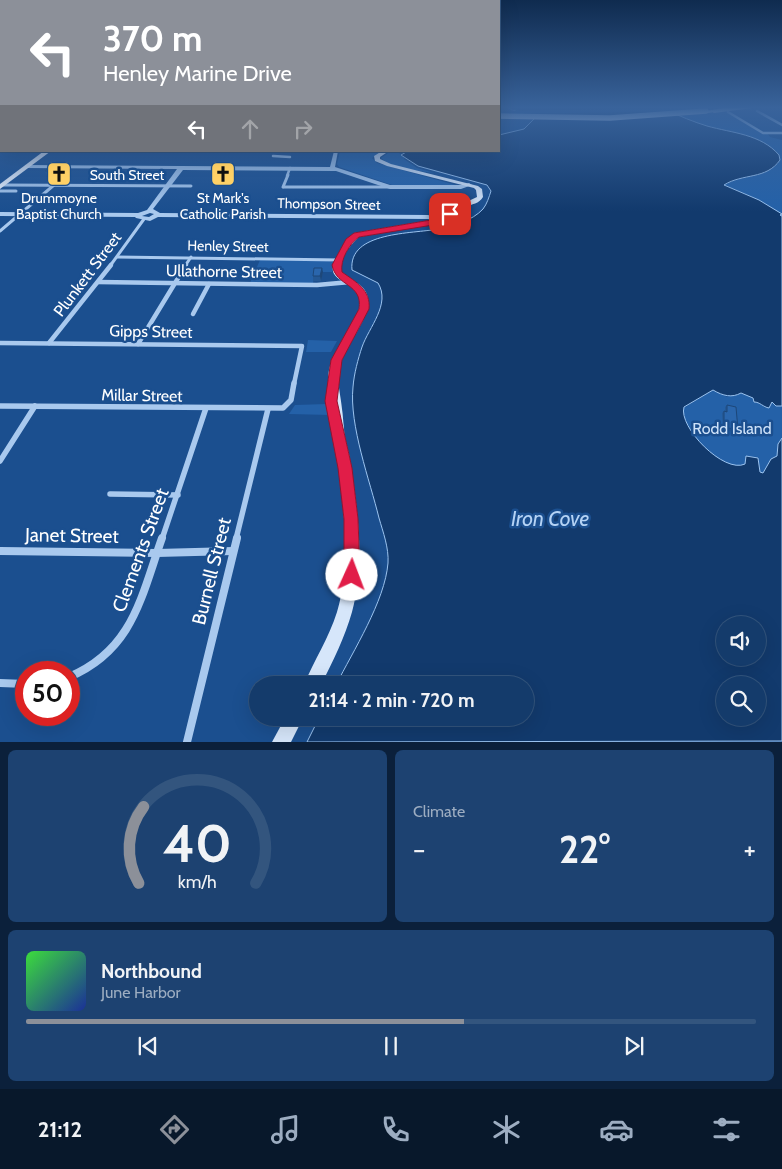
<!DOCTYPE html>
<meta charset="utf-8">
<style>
:root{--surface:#143b6b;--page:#1d4271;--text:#f1f3f6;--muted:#9dadc1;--line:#33557e;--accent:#8c9099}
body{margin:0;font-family:Cabin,sans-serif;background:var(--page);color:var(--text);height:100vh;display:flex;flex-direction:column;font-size:19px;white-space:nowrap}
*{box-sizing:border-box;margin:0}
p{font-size:16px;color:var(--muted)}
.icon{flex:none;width:28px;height:28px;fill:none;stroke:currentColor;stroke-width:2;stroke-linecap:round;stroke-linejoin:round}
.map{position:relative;height:742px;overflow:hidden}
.details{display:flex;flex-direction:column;gap:8px;padding:8px;background:#0b203b;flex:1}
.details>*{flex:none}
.hud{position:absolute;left:0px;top:0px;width:500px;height:152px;box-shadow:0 5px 20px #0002,0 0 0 1px var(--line);background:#8c9099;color:#fff;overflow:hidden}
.controls{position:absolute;left:716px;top:616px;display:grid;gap:10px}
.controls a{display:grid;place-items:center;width:50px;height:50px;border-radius:50%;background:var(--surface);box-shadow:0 5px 20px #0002,0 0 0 1px var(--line);font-size:25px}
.speed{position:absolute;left:15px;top:661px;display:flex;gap:10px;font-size:25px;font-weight:700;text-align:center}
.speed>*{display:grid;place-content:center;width:65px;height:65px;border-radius:50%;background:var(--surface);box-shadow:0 5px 20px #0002,0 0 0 1px var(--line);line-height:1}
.speed .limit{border:8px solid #d22;background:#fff;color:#111}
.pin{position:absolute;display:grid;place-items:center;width:42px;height:42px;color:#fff;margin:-21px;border-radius:10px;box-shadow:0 2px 8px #0006}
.me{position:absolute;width:55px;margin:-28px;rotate:2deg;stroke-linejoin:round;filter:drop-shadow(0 0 4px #0008)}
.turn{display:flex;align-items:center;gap:18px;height:105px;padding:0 20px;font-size:22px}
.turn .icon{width:65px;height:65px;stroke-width:2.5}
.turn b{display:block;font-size:35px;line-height:42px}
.lanes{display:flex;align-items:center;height:48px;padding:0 20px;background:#0003;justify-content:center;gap:25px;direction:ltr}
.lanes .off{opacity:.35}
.big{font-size:38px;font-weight:700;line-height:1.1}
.details .card{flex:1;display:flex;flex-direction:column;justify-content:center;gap:8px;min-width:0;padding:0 18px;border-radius:8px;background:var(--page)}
.details .dial{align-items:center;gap:0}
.dial svg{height:130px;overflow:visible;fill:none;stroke:var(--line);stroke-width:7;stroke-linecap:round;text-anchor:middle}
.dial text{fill:var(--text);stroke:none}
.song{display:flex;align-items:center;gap:15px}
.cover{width:60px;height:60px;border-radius:8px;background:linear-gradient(135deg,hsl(120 70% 55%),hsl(230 70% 35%))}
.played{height:5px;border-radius:2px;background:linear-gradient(90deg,var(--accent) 60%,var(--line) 60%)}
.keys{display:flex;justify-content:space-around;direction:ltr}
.heat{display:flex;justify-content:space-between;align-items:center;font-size:28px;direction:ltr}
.details .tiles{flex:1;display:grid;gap:8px;grid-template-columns:1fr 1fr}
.card:last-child{grid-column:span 2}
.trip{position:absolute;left:249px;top:676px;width:285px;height:50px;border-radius:25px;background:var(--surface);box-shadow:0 5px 20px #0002,0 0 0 1px var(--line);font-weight:700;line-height:50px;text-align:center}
.tab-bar{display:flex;height:80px;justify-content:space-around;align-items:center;background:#08182b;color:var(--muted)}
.tab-bar .icon{width:35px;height:35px}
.tab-bar .selected{color:var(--accent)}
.tab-bar b{font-size:22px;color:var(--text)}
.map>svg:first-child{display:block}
.green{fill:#2461a8}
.water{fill:#123a6d;stroke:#9cc4f0;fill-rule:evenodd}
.pier{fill:#1b4f8f}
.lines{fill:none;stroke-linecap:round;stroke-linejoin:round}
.minor-far4{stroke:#a9c9ee;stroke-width:2.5}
.minor-far3{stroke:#a9c9ee;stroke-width:3}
.minor-far2{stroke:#a9c9ee;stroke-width:4.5}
.minor-far1{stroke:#a9c9ee;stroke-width:5.5}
.minor{stroke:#a9c9ee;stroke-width:8}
.tertiary{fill:#a9c9ee;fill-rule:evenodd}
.secondary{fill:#d6e6fa;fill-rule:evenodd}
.primary{fill:#f0f6ff;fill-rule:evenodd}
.trunk{fill:#f8faff;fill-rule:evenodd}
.motorway{fill:#fff;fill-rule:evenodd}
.trunk-bridge{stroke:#f8faff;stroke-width:5.5}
.wall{fill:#245895}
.shaded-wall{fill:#1d4779}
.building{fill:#2a66ad;stroke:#1d4779}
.route{fill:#e11d48;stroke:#92132f}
.labels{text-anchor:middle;stroke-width:5;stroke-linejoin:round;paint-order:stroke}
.far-street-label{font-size:14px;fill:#fff;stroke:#1b4f8f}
.far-poi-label{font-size:14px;fill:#fff;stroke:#1b4f8f}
.street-label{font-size:16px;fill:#fff;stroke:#1b4f8f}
.park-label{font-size:16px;fill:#cfe3fa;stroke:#1b4f8f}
.near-street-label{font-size:19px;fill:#fff;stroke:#1b4f8f}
.near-water-label{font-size:21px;font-style:italic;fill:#b5d3f5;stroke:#1b4f8f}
</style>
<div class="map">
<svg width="782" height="742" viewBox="0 0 782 742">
<rect width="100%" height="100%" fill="#1b4f8f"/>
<g class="green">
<path d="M713,112H727L761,133H767L770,137L782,140V216L780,215L781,214L759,200L724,185C743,174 767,180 780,160L767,144L758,140L706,126L680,116Z"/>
<path d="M340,151H381L372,158L377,163L459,186H395L339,167L337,164Z"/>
<path d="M391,151H402L399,153L404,156V159L417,168L435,173C419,171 393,169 381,158Z"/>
<path d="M260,260L330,261L333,262L332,272H315L313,283H250Z"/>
<path d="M308,340L337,341L331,352H306Z"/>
<path d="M713,390L727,397C737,394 749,389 754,402H759L765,408L772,402L782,406V438L778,444L777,456L770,461L763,473H760L758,457L746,456V463C725,477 680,428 684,408Z"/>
<path d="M327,404L331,415L289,414L295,405Z"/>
</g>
<path class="water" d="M506,107H673L674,108L667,110C679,116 694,122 707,126C732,133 761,134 779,155L780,160C766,180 743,173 724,185L759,200L782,214L780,215L782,216V406H776L772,402L769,408C763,407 760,402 754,402L753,398L741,393C732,398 723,396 713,390L684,407C678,427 724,474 745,464L746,456L758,458L760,472L763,473L771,459L777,456L778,444L782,438V741L307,742L319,718H525V685H336C353,651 385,601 388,563C389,548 383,532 379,518C370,481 349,425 353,387C354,374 358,359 362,347C369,327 391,304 378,283L352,270C348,231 413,234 438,229C453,226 472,221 483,209C487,204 489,197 491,191L487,185L418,166L401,155L408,151H499V135L524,129L534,119ZM725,625H758V658H725ZM725,685H758V718H725Z"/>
<path class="pier" d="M677,108L674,111L516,114L510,111H518L517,110H509L517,109L519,111Z"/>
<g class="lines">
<g class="minor-far4">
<path d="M757,111L782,125"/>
<path d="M728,112L763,133H782"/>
<path d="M273,156L290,157"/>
<path d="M287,176L290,168"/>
</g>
<g class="minor-far3">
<path d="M3,185L191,186"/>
<path d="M283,187L288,175"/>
<path d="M284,187H389"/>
<path d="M0,191H16"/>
<path d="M0,231L54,185"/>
<path d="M117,257L339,260"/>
<path d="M110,266L144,219"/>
<path d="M185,266L191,257"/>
</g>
<g class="minor-far2">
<path d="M98,282L317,285L350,282"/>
<path d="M193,314L209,284"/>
<path d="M0,343L302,346L294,384"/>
<path d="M49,343L111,265"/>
<path d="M138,344L186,265"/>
</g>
<g class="minor-far1">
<path d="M0,406L283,408L291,400L294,383"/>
<path d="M0,461L35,406"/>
<path d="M110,494L178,495"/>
<path d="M162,539L206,408"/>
<path d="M236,539L268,409"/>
</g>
<g class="minor">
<path d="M0,551L157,553L233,551"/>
<path d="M69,677C133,650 141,597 162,538"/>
<path d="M0,683L26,684"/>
<path d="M187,742L237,538"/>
</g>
<g class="tertiary">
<rect x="0" y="125" width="1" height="2"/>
<rect x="0" y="146" width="1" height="2"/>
<path d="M334,151H338L335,167L390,185H461L469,183L472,185L461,189H390L336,171L183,170L153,209L160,213L428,215L443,219L444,220L441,222L428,219L158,217L150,221L136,218L135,217L0,216V212L138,213L147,210L177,169L25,168V166L27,165L330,167ZM150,213L154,214L149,217L142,216Z"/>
</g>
<g class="secondary">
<path d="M382,151H389L380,157V159L391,164L478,186L482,189L483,197C479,204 472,204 465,207C454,213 449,219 435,223L359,237C350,245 340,258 340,271L342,273C351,280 366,285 368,298C372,319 340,350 338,375C338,386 341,398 342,409C343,415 343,421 344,428C344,436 347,445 349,454C357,505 366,560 352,612C345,637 333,661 321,685H304C314,660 329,638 337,612C350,569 345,523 340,479C338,460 336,441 330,423L333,419C331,402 325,383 330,366C336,344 359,325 360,301C361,279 321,285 336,258C342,248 346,241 354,233L432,220L443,217L460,205L477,197L476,190L474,188L387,166L375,161L374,156Z"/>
<path d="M285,718H303L291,742H272Z"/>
</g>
<path class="primary" d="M44,151H51L0,189V184Z"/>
<g class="trunk">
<rect x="0" y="107" width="1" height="3"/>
<path d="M743,107H760L714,113L711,111Z"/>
</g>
<path class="motorway" d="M730,107H746L708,113L705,111Z"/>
<path class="trunk-bridge" d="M499,116L610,118L706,111"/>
</g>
<g class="wall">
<path d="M68,170L58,179H48L45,171Z"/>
<path d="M323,272L321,281H313V276Z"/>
<path d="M727,405L738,430L736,433L723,429L722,413L724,411H725V407Z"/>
</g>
<g class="shaded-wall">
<path d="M65,162L68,170L58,179L55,171Z"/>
<path d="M322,268L323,272L321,281L320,276Z"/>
</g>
<g class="building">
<path d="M56,162H65L55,171H45Z"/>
<path d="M314,268H322L320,276H313Z"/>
<path d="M727,405L736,407L738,430L724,427V411L727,412Z"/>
</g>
<linearGradient id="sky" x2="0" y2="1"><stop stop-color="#0f2b4f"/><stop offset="0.51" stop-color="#39639b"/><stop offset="1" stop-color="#39639b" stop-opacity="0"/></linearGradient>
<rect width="782" height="211" fill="url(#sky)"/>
<path class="route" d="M450,212L454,214L452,216L433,225L359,237C349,244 340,260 342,272C356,282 371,290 369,309L342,360L337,401L352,468L358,519L360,575L358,581L352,583L346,581L344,575V519L338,468L325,401L331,360L359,309C363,283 336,287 332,265L346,239L354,233L431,220Z"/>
<defs>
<symbol id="church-square" viewBox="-11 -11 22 22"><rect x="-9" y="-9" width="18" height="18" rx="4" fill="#ffd166" stroke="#1b4f8f"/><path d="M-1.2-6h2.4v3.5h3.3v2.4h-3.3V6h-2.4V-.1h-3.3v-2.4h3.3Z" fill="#111"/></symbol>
</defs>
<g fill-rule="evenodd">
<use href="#church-square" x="45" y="160" width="28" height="28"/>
<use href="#church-square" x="209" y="160" width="28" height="28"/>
</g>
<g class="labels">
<g class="far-street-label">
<text x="127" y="180">South Street</text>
<text transform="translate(329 204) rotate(1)" y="5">Thompson Street</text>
<text transform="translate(228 246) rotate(1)" y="5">Henley Street</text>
</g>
<g class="far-poi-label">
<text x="59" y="203">Drummoyne<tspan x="59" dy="16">Baptist Church</tspan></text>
<text x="223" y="203">St Mark's<tspan x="223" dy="16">Catholic Parish</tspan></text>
</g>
<g class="street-label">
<text transform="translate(224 271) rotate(1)" y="6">Ullathorne Street</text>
<text transform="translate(87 274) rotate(-53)" y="6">Plunkett Street</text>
<text transform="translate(151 331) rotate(1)" y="6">Gipps Street</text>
<text transform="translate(142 395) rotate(1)" y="6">Millar Street</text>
</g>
<g class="park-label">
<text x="732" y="434">Rodd Island</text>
</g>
<g class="near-street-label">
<text transform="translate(72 535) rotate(1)" y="7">Janet Street</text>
<text transform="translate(140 550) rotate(-70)" y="7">Clements Street</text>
<text transform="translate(211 571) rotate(-76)" y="7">Burnell Street</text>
</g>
<g class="near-water-label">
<text x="550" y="526">Iron Cove</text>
</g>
</g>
</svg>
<div class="controls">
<a><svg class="icon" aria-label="sound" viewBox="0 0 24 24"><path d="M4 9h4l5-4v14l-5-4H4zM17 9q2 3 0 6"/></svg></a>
<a><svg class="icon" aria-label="search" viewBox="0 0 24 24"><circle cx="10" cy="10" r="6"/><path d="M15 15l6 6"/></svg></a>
</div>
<div class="speed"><div class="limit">50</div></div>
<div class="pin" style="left:450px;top:214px;background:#d93025"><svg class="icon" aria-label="arrive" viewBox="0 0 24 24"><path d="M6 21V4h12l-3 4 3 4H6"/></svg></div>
<svg class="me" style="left:352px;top:575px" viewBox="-20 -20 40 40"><circle r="19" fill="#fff"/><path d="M0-13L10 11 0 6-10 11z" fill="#e11d48"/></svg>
<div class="trip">21:14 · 2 min · 720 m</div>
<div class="hud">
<div class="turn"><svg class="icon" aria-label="left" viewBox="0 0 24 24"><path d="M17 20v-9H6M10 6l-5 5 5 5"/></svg><div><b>370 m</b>Henley Marine Drive</div></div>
<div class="lanes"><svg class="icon" aria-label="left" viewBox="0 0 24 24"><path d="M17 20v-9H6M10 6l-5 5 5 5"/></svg><svg class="icon off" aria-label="ahead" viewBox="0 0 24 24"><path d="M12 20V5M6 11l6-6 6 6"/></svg><svg class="icon off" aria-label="right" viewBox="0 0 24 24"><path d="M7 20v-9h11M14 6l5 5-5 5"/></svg></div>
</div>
</div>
<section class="details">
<div class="tiles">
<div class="card dial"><svg viewBox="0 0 100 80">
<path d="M14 69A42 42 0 1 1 86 69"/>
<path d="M14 69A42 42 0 0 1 17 22" stroke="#8c9099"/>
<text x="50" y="56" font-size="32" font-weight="700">40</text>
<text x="50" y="72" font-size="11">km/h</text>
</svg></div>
<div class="card"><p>Climate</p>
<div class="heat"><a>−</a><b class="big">22°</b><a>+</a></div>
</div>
<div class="card">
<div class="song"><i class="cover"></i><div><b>Northbound</b><p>June Harbor</p></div></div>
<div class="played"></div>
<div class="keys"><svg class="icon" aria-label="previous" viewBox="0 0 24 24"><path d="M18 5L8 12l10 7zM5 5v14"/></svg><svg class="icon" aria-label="pause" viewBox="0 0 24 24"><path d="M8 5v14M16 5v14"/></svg><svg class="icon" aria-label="next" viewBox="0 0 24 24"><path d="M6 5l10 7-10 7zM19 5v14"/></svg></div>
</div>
</div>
</section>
<nav class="tab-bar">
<b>21:12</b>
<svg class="icon selected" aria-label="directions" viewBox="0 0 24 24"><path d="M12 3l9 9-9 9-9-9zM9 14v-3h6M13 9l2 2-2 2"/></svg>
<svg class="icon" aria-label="music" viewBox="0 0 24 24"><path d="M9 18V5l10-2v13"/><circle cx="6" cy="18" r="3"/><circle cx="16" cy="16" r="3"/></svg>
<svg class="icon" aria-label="phone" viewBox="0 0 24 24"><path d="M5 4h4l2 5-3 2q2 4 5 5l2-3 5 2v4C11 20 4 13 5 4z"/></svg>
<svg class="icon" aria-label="climate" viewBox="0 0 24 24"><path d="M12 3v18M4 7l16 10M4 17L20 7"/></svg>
<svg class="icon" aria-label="car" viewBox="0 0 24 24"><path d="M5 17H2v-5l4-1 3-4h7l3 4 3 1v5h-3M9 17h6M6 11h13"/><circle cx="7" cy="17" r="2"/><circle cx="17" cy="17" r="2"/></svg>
<svg class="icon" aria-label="filters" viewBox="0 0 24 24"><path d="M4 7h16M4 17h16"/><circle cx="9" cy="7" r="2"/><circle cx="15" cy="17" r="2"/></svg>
</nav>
